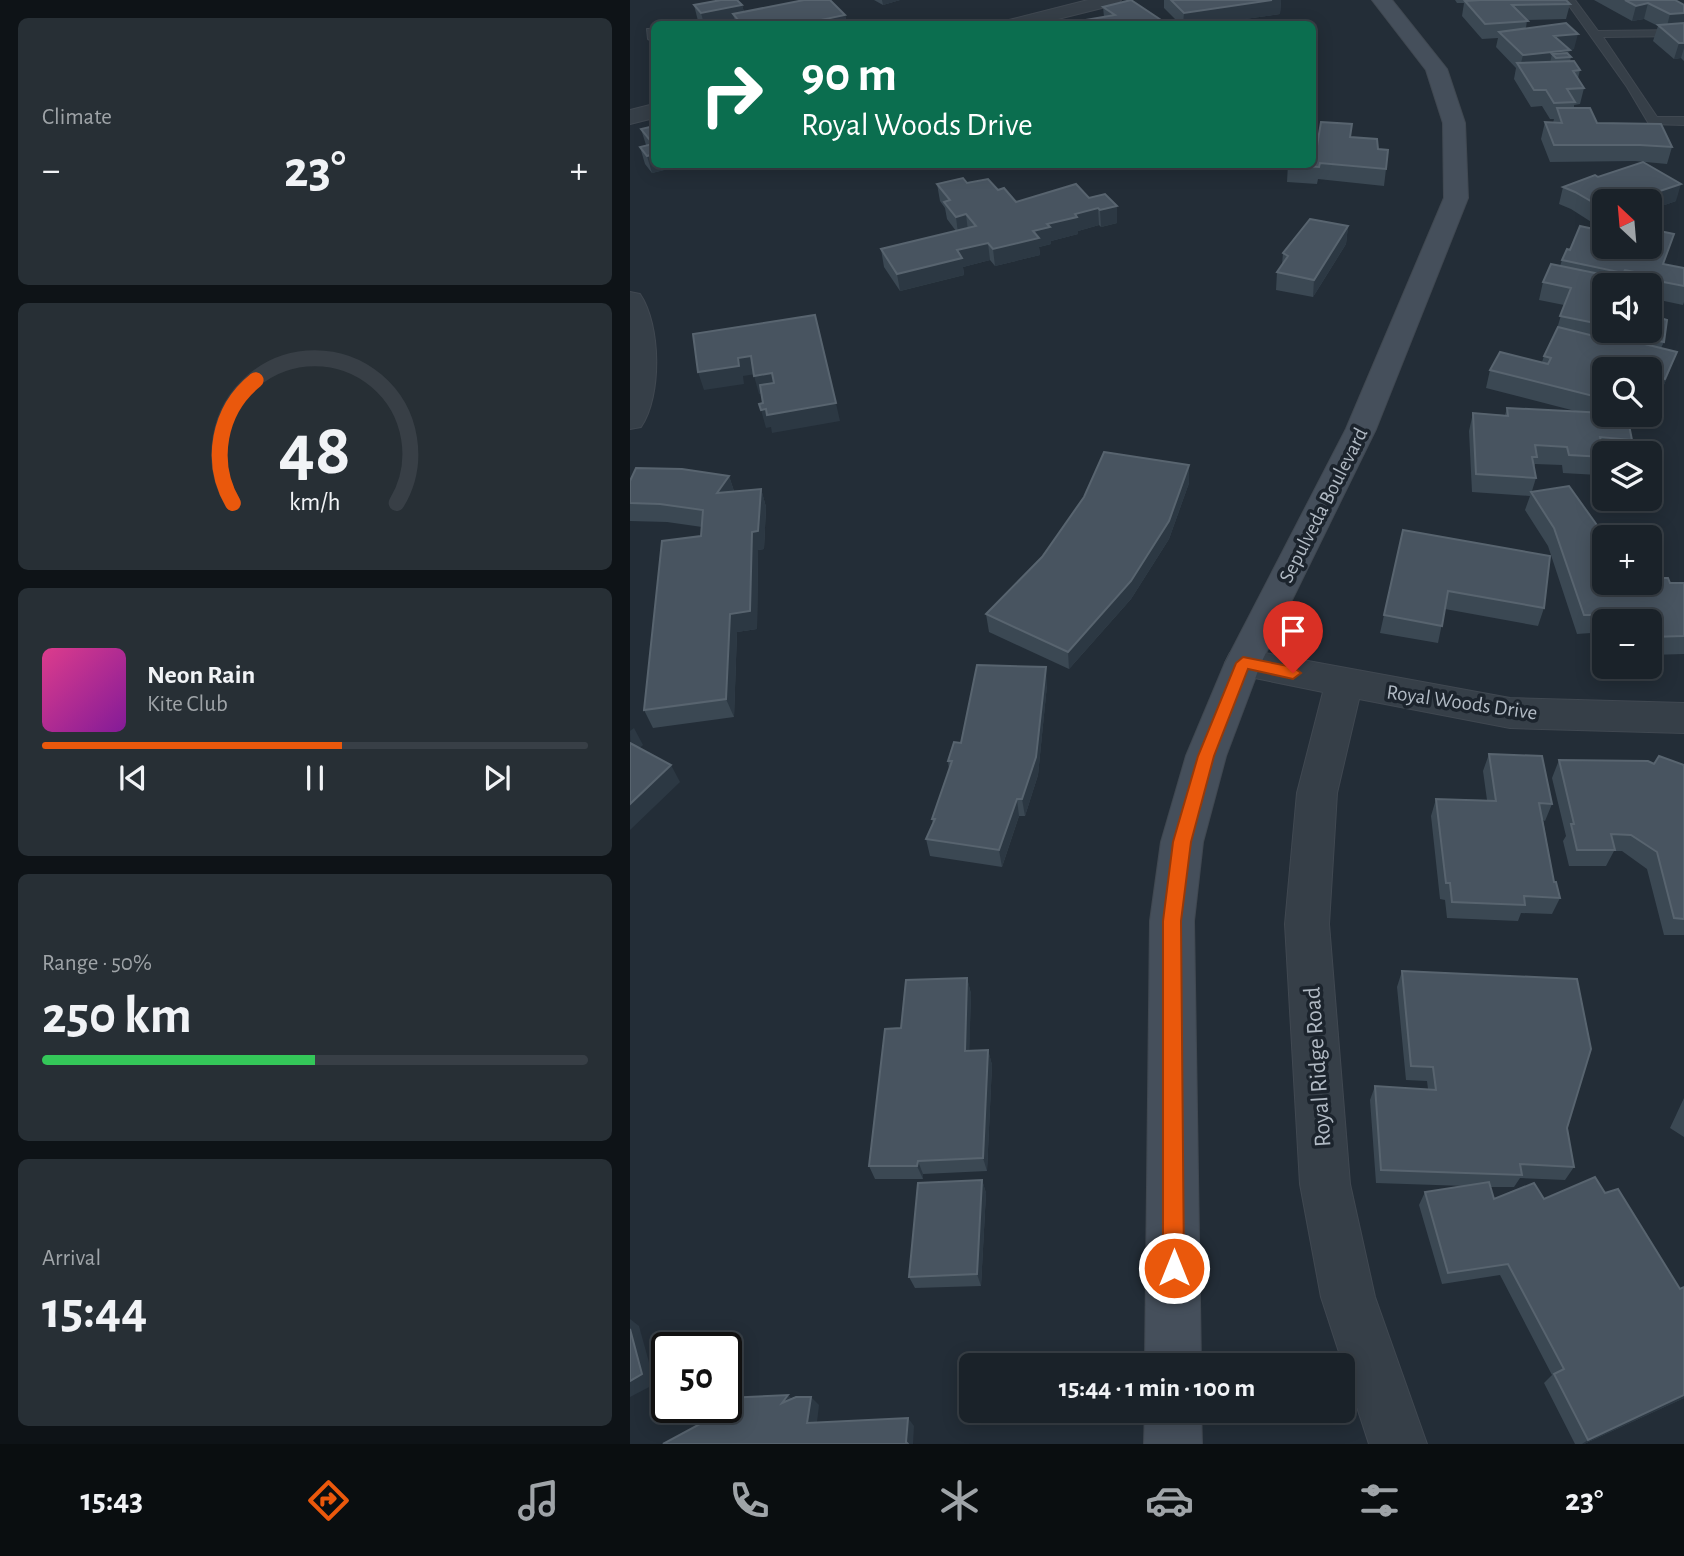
<!DOCTYPE html>
<meta charset="utf-8">
<style>
:root{--surface:#1a2229;--page:#272f35;--text:#f1f3f6;--muted:#9fa4a8;--line:#383f46;--accent:#ea580c}
body{margin:0;font-family:"Alegreya Sans",sans-serif;background:var(--page);color:var(--text);height:100vh;display:flex;flex-direction:column;font-size:26px;white-space:nowrap}
*{box-sizing:border-box;margin:0}
p{font-size:23px;color:var(--muted)}
.icon{flex:none;width:38px;height:38px;fill:none;stroke:currentColor;stroke-width:2;stroke-linecap:round;stroke-linejoin:round}
.map{position:relative;flex:1;overflow:hidden}
.panel{display:flex;flex-direction:column;gap:18px;padding:18px;background:#0e1317;width:630px}
.panel>*{flex:none}
.banner{position:absolute;left:21px;top:21px;width:665px;height:147px;border-radius:10px;box-shadow:0 4px 18px #0003,0 0 0 2px var(--line);background:#0b6e4f;color:#fff;overflow:hidden}
.needle{width:46px;rotate:334deg}
.tools{position:absolute;left:962px;top:189px;display:grid;gap:14px}
.tools a{display:grid;place-items:center;width:70px;height:70px;border-radius:10px;background:var(--surface);box-shadow:0 4px 18px #0003,0 0 0 2px var(--line);font-size:35px}
.speed{position:absolute;left:21px;top:1332px;display:flex;gap:14px;font-size:35px;font-weight:700;text-align:center}
.speed>*{display:grid;place-content:center;width:91px;height:91px;border-radius:50%;background:var(--surface);box-shadow:0 4px 18px #0003,0 0 0 2px var(--line);line-height:1}
.speed .limit{border:4px solid #111;border-radius:10px;background:#fff;color:#111}
.pin{position:absolute;display:grid;place-items:center;width:60px;height:60px;color:#fff;margin:-72px -30px;border-radius:50% 50% 50% 0;rotate:-45deg;box-shadow:0 0 7px #0007}
.pin .icon{rotate:45deg}
.me{position:absolute;width:77px;margin:-38px;rotate:0deg;stroke-linejoin:round;filter:drop-shadow(0 0 5px #0008)}
.turn{display:flex;align-items:center;gap:24px;height:147px;padding:0 35px;font-size:32px}
.turn .icon{width:91px;height:91px;stroke-width:2.5}
.turn b{display:block;font-size:49px;line-height:60px}
.big{font-size:52px;font-weight:600;line-height:1.1}
.panel .card{flex:1;display:flex;flex-direction:column;justify-content:center;gap:10px;min-width:0;padding:0 24px;border-radius:10px;background:var(--page)}
.panel .dial{align-items:center;gap:0}
.dial svg{height:182px;overflow:visible;fill:none;stroke:var(--line);stroke-width:7;stroke-linecap:round;text-anchor:middle}
.dial text{fill:var(--text);stroke:none}
.song{display:flex;align-items:center;gap:21px}
.cover{width:84px;height:84px;border-radius:10px;background:linear-gradient(135deg,hsl(330 70% 55%),hsl(290 70% 35%))}
.played{height:7px;border-radius:4px;background:linear-gradient(90deg,var(--accent) 55%,var(--line) 55%)}
.keys{display:flex;justify-content:space-around;direction:ltr}
.heat{display:flex;justify-content:space-between;align-items:center;font-size:38px;direction:ltr}
.charge{height:10px;border-radius:5px;background:linear-gradient(90deg,#34c759 50%,var(--line) 0)}
.trip{position:absolute;left:329px;top:1353px;width:396px;height:70px;border-radius:10px;background:var(--surface);box-shadow:0 4px 18px #0003,0 0 0 2px var(--line);font-weight:600;line-height:70px;text-align:center}
.tabs{display:flex;height:112px;justify-content:space-around;align-items:center;background:#0a0e10;color:var(--muted)}
.tabs .icon{width:49px;height:49px}
.tabs .selected{color:var(--accent)}
.tabs b{font-size:32px;color:var(--text)}
main{display:flex;flex:1;min-height:0}
.map>svg:first-child{display:block}
.lines{fill:none;stroke-linecap:round;stroke-linejoin:round}
.service-casing{stroke:#404851;stroke-width:2}
.minor-casing{stroke:#404851;stroke-width:2}
.secondary-casing{stroke:#404851;stroke-width:2}
.service{fill:#363f48;fill-rule:evenodd}
.minor{fill:#363f48;fill-rule:evenodd}
.secondary{fill:#454f5b;fill-rule:evenodd}
.wall{fill:#3b4853}
.shaded-wall{fill:#2c3843}
.building{fill:#485460;stroke:#58646f;stroke-width:2}
.route{fill:#ea580c;stroke:#983908;stroke-width:2}
.labels{text-anchor:middle;stroke-width:7;stroke-linejoin:round;paint-order:stroke}
.street-label{font-size:21px;fill:#b1bac4;stroke:#1c242d}
.near-street-label{font-size:24px;fill:#b1bac4;stroke:#1c242d}
</style>
<main>
<section class="panel">
<div class="card"><p>Climate</p>
<div class="heat"><a>−</a><b class="big">23°</b><a>+</a></div>
</div>
<div class="card dial"><svg viewBox="0 0 100 80">
<path d="M14 69A42 42 0 1 1 86 69"/>
<path d="M14 69A42 42 0 0 1 24 15" stroke="#ea580c"/>
<text x="50" y="56" font-size="32" font-weight="700">48</text>
<text x="50" y="72" font-size="11">km/h</text>
</svg></div>
<div class="card">
<div class="song"><i class="cover"></i><div><b>Neon Rain</b><p>Kite Club</p></div></div>
<div class="played"></div>
<div class="keys"><svg class="icon" aria-label="previous" viewBox="0 0 24 24"><path d="M18 5L8 12l10 7zM5 5v14"/></svg><svg class="icon" aria-label="pause" viewBox="0 0 24 24"><path d="M8 5v14M16 5v14"/></svg><svg class="icon" aria-label="next" viewBox="0 0 24 24"><path d="M6 5l10 7-10 7zM19 5v14"/></svg></div>
</div>
<div class="card"><p>Range · 50%</p><b class="big">250 km</b><div class="charge"></div></div>
<div class="card"><p>Arrival</p><b class="big">15:44</b></div>
</section>
<div class="map">
<svg width="1054" height="1444" viewBox="0 0 1054 1444">
<rect width="100%" height="100%" fill="#232d37"/>
<g class="lines">
<defs>
<g id="service">
<path d="M935,0H945L968,31L1054,30V36L973,37L1027,117H1054V125L1019,124L997,87Z"/>
<path d="M17,29H24V42L18,39Z"/>
</g>
<g id="minor">
<path d="M458,0H491L488,4L408,24H376L379,20Z"/>
<path d="M24,104V118L0,124V110Z"/>
<path d="M0,292L10,294C31,325 32,396 11,427L0,429Z"/>
<path d="M613,649L880,698L1054,703V733L880,728L729,699L707,793L699,924L720,1184L745,1297L797,1444H739L691,1297L670,1184L655,924L667,793L693,692L600,673L595,663L600,653Z"/>
</g>
<g id="secondary">
<path d="M742,0H762L817,69L835,123L838,198L746,429L631,663L596,756L573,842L564,921L571,1365H515L520,921L531,842L556,756L595,663L716,429L814,198L813,123L796,70Z"/>
<path d="M515,1410H571L572,1444H514Z"/>
</g>
</defs>
<use href="#service" class="service-casing"/>
<use href="#minor" class="minor-casing"/>
<use href="#secondary" class="secondary-casing"/>
<use href="#service" class="service"/>
<use href="#minor" class="minor"/>
<use href="#secondary" class="secondary"/>
</g>
<g class="wall">
<path d="M244,0H270L253,5Z"/>
<path d="M534,0H651L650,14L579,24H550L534,8Z"/>
<path d="M825,0H936L940,4L936,19L897,20L896,28L944,49L939,50V55L941,57L940,61L950,70L948,78L954,88L950,104L944,105V108L967,123L1042,147L1037,164L1005,161L920,162L911,139L915,122L923,123L924,119H920L912,106L901,107L884,79L886,68L866,47L868,38L852,39L832,16L834,3H827Z"/>
<path d="M964,0H1045L1054,5V61L1051,58L1044,59L1023,41L1028,26L1014,19L1002,21Z"/>
<path d="M64,5H112L114,12L215,15L217,24H72L68,21Z"/>
<path d="M473,7L534,24L474,17Z"/>
<path d="M24,126V164H41L42,168L22,173L15,164L10,147L16,145L11,129Z"/>
<path d="M720,137L748,149L756,169L754,186L688,179L687,184L657,182L658,164L687,146Z"/>
<path d="M968,177L1046,201L1020,210V201H975V222L966,225L941,209L929,204L933,187Z"/>
<path d="M337,183L368,190L386,202L459,198L487,223L471,227L469,225L448,231V234L421,241V244L409,247L410,255L365,266L360,260L333,267L334,275L270,291L254,267L251,249L326,231L317,219L315,208L310,201L307,184Z"/>
<path d="M718,226L716,244L683,297L646,290L647,272L652,265L653,253Z"/>
<path d="M932,260L1034,264L1054,286V302L1053,305L1020,298V285H975V331H1020L1034,342L1031,348L1040,370L1029,397L1024,395L1020,406V369H975V415H1017L1012,428L999,425L1002,440L998,453H975V456L968,475L933,473L932,465L905,464L904,467L906,478L902,491L975,583H1054V654L1020,655V621H975V656H969L961,633L947,634L918,546L895,510L900,496L842,492L839,431L843,413L875,415L877,408L949,412L856,388L860,370L912,362L914,356L926,332L934,305L909,300L913,282L930,266Z"/>
<path d="M559,465V483L539,539L501,599L439,669L359,632L356,614Z"/>
<path d="M99,476L104,491L131,489L136,507L134,549L128,550L127,629L107,632L104,717L23,728L14,710L71,536L72,527L37,522L0,521V481Z"/>
<path d="M773,530L914,608L908,626L815,609L808,643L750,633Z"/>
<path d="M417,685L408,775L395,816H389L372,867L300,856L296,839L303,824L302,819L319,769L318,761L331,743Z"/>
<path d="M859,754L922,804L915,821L913,820L924,882L930,898L922,914L891,913L888,921L817,918L815,900L810,899L801,816L806,799L857,800L853,771Z"/>
<path d="M929,760L1054,765V935H1034L1017,869L992,851H984L976,866H939L933,841L936,836L922,778Z"/>
<path d="M772,971L937,1128L944,1167L935,1180L890,1178L884,1187H860L864,1199H914L1054,1398L954,1444H945L914,1383L922,1375L870,1275L812,1284L789,1205L795,1192L835,1186L746,1183L740,1100L745,1086L798,1089L797,1081L776,1080L767,987Z"/>
<path d="M337,978L341,994L339,1051L358,1050L362,1065L357,1171L293,1174V1179H245L239,1166L271,1028Z"/>
<path d="M1054,1098V1137L1040,1128Z"/>
<path d="M352,1180L356,1193L351,1286L285,1288L279,1277Z"/>
</g>
<g class="shaded-wall">
<path d="M252,0H270L253,5Z"/>
<path d="M642,0H651L650,14L579,24H553L554,13Z"/>
<path d="M1018,3L1014,19L1002,21L1006,6Z"/>
<path d="M112,5L116,20L103,14L105,22L94,24H74L71,13Z"/>
<path d="M1054,13V27L1036,30L1040,14Z"/>
<path d="M215,15L217,24H172Z"/>
<path d="M169,21L170,24H151Z"/>
<path d="M948,34L944,49L921,52L924,36Z"/>
<path d="M1049,43H1054V48L1051,58L1044,59Z"/>
<path d="M940,50L938,58L922,54L919,68L890,67L893,55Z"/>
<path d="M24,154V164H41L42,168L22,173L17,156Z"/>
<path d="M1051,184L1046,201L1020,210V201H1000Z"/>
<path d="M487,206V223L471,227L470,210Z"/>
<path d="M975,206V222L966,225L971,207Z"/>
<path d="M468,208L469,225L448,231V234L421,241V244L409,247L410,255L365,266L363,249L417,224L445,214Z"/>
<path d="M336,214L338,232L328,234L326,217Z"/>
<path d="M718,226L716,244L683,297L684,280Z"/>
<path d="M358,243L360,260L333,267L334,275L270,291L267,274L327,250Z"/>
<path d="M190,333L210,421L142,433L141,427L136,428L131,410Z"/>
<path d="M1047,352L1040,370L1029,397L1035,379Z"/>
<path d="M121,356L126,374L113,376L114,384L74,390L68,372L108,358Z"/>
<path d="M142,373L147,391L129,394L124,376Z"/>
<path d="M559,465V483L539,539L501,599L439,669L438,652Z"/>
<path d="M99,476L105,494L87,493Z"/>
<path d="M131,489L136,507L134,549L128,550L127,629L107,632L104,717L96,699L100,614L122,532Z"/>
<path d="M416,667L417,685L408,775L395,816L392,799Z"/>
<path d="M4,728L13,745L1,756L0,731Z"/>
<path d="M41,765L50,782L0,830V804Z"/>
<path d="M387,799L389,816L372,867L369,850Z"/>
<path d="M337,978L341,994L339,1065L335,1051Z"/>
<path d="M358,1050L362,1065L357,1171L353,1158Z"/>
<path d="M288,1161L293,1174V1179L287,1166Z"/>
<path d="M352,1180L356,1193L351,1286L347,1274Z"/>
<path d="M0,1319L9,1326L25,1384L0,1397Z"/>
<path d="M158,1395L167,1404L152,1403Z"/>
<path d="M1054,1395V1398L954,1444H952L958,1440Z"/>
<path d="M181,1397L189,1405L186,1431L177,1423Z"/>
<path d="M278,1418L284,1426L283,1444H277L276,1442Z"/>
</g>
<g class="building">
<path d="M91,0H107L112,5L71,13L64,5Z"/>
<path d="M174,0H200L215,15L172,24L169,21L151,24H91L109,21L103,14Z"/>
<path d="M501,0L534,22L524,24H432L485,15L473,7Z"/>
<path d="M541,0H642L554,13Z"/>
<path d="M851,0H936L940,4L882,5L898,21L855,24L835,1Z"/>
<path d="M995,0H1045L1054,5V13L1040,14L1018,3L1006,6Z"/>
<path d="M425,22L430,24H414Z"/>
<path d="M936,23L948,34L924,36L940,50L893,55L869,32Z"/>
<path d="M1054,23V43H1049L1028,25Z"/>
<path d="M937,53L941,57L926,58L922,54Z"/>
<path d="M944,61L950,70L943,71L954,88L937,89L945,102L924,103L916,90H904L887,63Z"/>
<path d="M927,108H960L967,123L1031,124L1042,147L1010,145H924L915,122L932,123Z"/>
<path d="M691,122L722,124L720,137L747,139L748,149L758,150L756,169L690,163L689,167L658,165L682,164V146H687Z"/>
<path d="M24,126V154L17,156L10,147L23,144L11,129Z"/>
<path d="M1013,162L1051,184L1000,201H975V206L971,207L945,192L933,187L965,175L968,177Z"/>
<path d="M333,178L337,183L358,179L368,190L374,188L386,202L446,184L459,198L475,194L487,206L470,210L468,208L445,214L447,217L417,224L420,227L403,231L409,238L363,249L358,243L327,250L332,258L267,274L251,249L346,226L336,214L326,217L314,202L320,200L307,184Z"/>
<path d="M680,219L718,226L684,280L647,272L658,256L653,253Z"/>
<path d="M950,226L973,231L975,227V247H1020V229L1044,234L1033,264L1054,268V286L1018,279L1020,275L995,270L993,273L932,260L937,249L940,250Z"/>
<path d="M921,264L1009,282L1008,285H975V325L930,316L941,288L913,282Z"/>
<path d="M185,315L206,403L137,415L136,409L131,410L129,404L133,403L130,385L144,383L142,373L124,376L121,356L108,358L109,366L68,372L63,334Z"/>
<path d="M1020,315L1037,320L1034,342L995,334L996,331H1020Z"/>
<path d="M928,327L988,342L990,338L1047,352L1035,379L1020,375V369H1000L992,367L991,369H975V399L860,370L870,352L918,364L921,358L914,356Z"/>
<path d="M1020,378L1030,380L1020,405Z"/>
<path d="M877,408L975,413V415H997L1002,440L970,437L974,457L939,455L937,447L905,445L907,457H902L906,478L846,474L843,413L878,416Z"/>
<path d="M474,452L559,465L539,521L501,581L438,652L356,614L412,557L454,497Z"/>
<path d="M6,468L52,469L99,476L87,493L131,489L128,531L122,532L120,611L100,614L96,699L14,710L32,541L71,536L73,510L30,504L0,503V481Z"/>
<path d="M939,486L969,528L975,542V583H1020V578H1038L1040,583H1054V636L1020,637V621H975V634L968,615H954L924,528L901,492Z"/>
<path d="M773,530L920,556L914,608L818,591L812,626L754,615Z"/>
<path d="M347,665L416,667L406,757L392,799H387L369,850L296,839L305,819H302L322,761H318L324,742L331,743Z"/>
<path d="M0,743L41,765L0,804Z"/>
<path d="M859,754L912,756L922,804L909,803L924,882H926L930,898L894,896L895,905L822,902L820,883H816L806,799L866,801Z"/>
<path d="M1029,756L1054,765V919L1044,918L1027,852L1001,835L981,834L985,850H947L941,824H944L929,760L1018,761L1024,764Z"/>
<path d="M772,971L947,979L961,1049L937,1128L944,1167L890,1164L892,1175L751,1170L745,1086L806,1090L803,1067L781,1066Z"/>
<path d="M337,978L335,1051L358,1050L353,1158L288,1161L287,1166H239L255,1029L271,1028L276,980Z"/>
<path d="M965,1177L975,1193L988,1189L1050,1289L1054,1287V1395L958,1440L924,1374L934,1369L878,1264L818,1273L795,1192L859,1182L864,1199L904,1183L914,1199Z"/>
<path d="M352,1180L347,1274L279,1277L288,1183Z"/>
<path d="M0,1329L12,1374L0,1381Z"/>
<path d="M158,1395L152,1403L166,1397H181L177,1423L278,1418L276,1442L278,1444H33L96,1410L95,1407H96V1398Z"/>
</g>
<path class="route" d="M613,657L663,667L671,673L663,679L618,669L584,756L561,842L551,921L554,1268L551,1276L544,1279L536,1276L533,1268V921L543,842L568,756L606,663Z"/>
<g class="labels">
<g class="street-label">
<text transform="translate(693 505) rotate(-63)" y="7">Sepulveda Boulevard</text>
<text transform="translate(832 702) rotate(8)" y="7">Royal Woods Drive</text>
</g>
<g class="near-street-label">
<text transform="translate(687 1067) rotate(-94)" y="8">Royal Ridge Road</text>
</g>
</g>
</svg>
<div class="tools">
<a><svg class="needle" viewBox="-14 -14 28 28"><path d="M0-13l5 13h-10z" fill="#e53935"/><path d="M0 13l5-13h-10z" fill="#9fa4a8"/></svg></a>
<a><svg class="icon" aria-label="sound" viewBox="0 0 24 24"><path d="M4 9h4l5-4v14l-5-4H4zM17 9q2 3 0 6"/></svg></a>
<a><svg class="icon" aria-label="search" viewBox="0 0 24 24"><circle cx="10" cy="10" r="6"/><path d="M15 15l6 6"/></svg></a>
<a><svg class="icon" aria-label="layers" viewBox="0 0 24 24"><path d="M12 4l9 5-9 5-9-5zM3 14l9 5 9-5"/></svg></a>
<a>+</a>
<a>−</a>
</div>
<div class="speed"><div class="limit">50</div></div>
<div class="pin" style="left:663px;top:673px;background:#d93025"><svg class="icon" aria-label="arrive" viewBox="0 0 24 24"><path d="M6 21V4h12l-3 4 3 4H6"/></svg></div>
<svg class="me" style="left:544px;top:1268px" viewBox="-20 -20 40 40"><circle r="17" fill="#ea580c" stroke="#fff" stroke-width="3"/><path d="M0-11L8 9 0 5-8 9z" fill="#fff"/></svg>
<div class="trip">15:44 · 1 min · 100 m</div>
<div class="banner">
<div class="turn"><svg class="icon" aria-label="right" viewBox="0 0 24 24"><path d="M7 20v-9h11M14 6l5 5-5 5"/></svg><div><b>90 m</b>Royal Woods Drive</div></div>
</div>
</div>
</main>
<nav class="tabs">
<b>15:43</b>
<svg class="icon selected" aria-label="directions" viewBox="0 0 24 24"><path d="M12 3l9 9-9 9-9-9zM9 14v-3h6M13 9l2 2-2 2"/></svg>
<svg class="icon" aria-label="music" viewBox="0 0 24 24"><path d="M9 18V5l10-2v13"/><circle cx="6" cy="18" r="3"/><circle cx="16" cy="16" r="3"/></svg>
<svg class="icon" aria-label="phone" viewBox="0 0 24 24"><path d="M5 4h4l2 5-3 2q2 4 5 5l2-3 5 2v4C11 20 4 13 5 4z"/></svg>
<svg class="icon" aria-label="climate" viewBox="0 0 24 24"><path d="M12 3v18M4 7l16 10M4 17L20 7"/></svg>
<svg class="icon" aria-label="car" viewBox="0 0 24 24"><path d="M5 17H2v-5l4-1 3-4h7l3 4 3 1v5h-3M9 17h6M6 11h13"/><circle cx="7" cy="17" r="2"/><circle cx="17" cy="17" r="2"/></svg>
<svg class="icon" aria-label="filters" viewBox="0 0 24 24"><path d="M4 7h16M4 17h16"/><circle cx="9" cy="7" r="2"/><circle cx="15" cy="17" r="2"/></svg>
<b>23°</b>
</nav>
